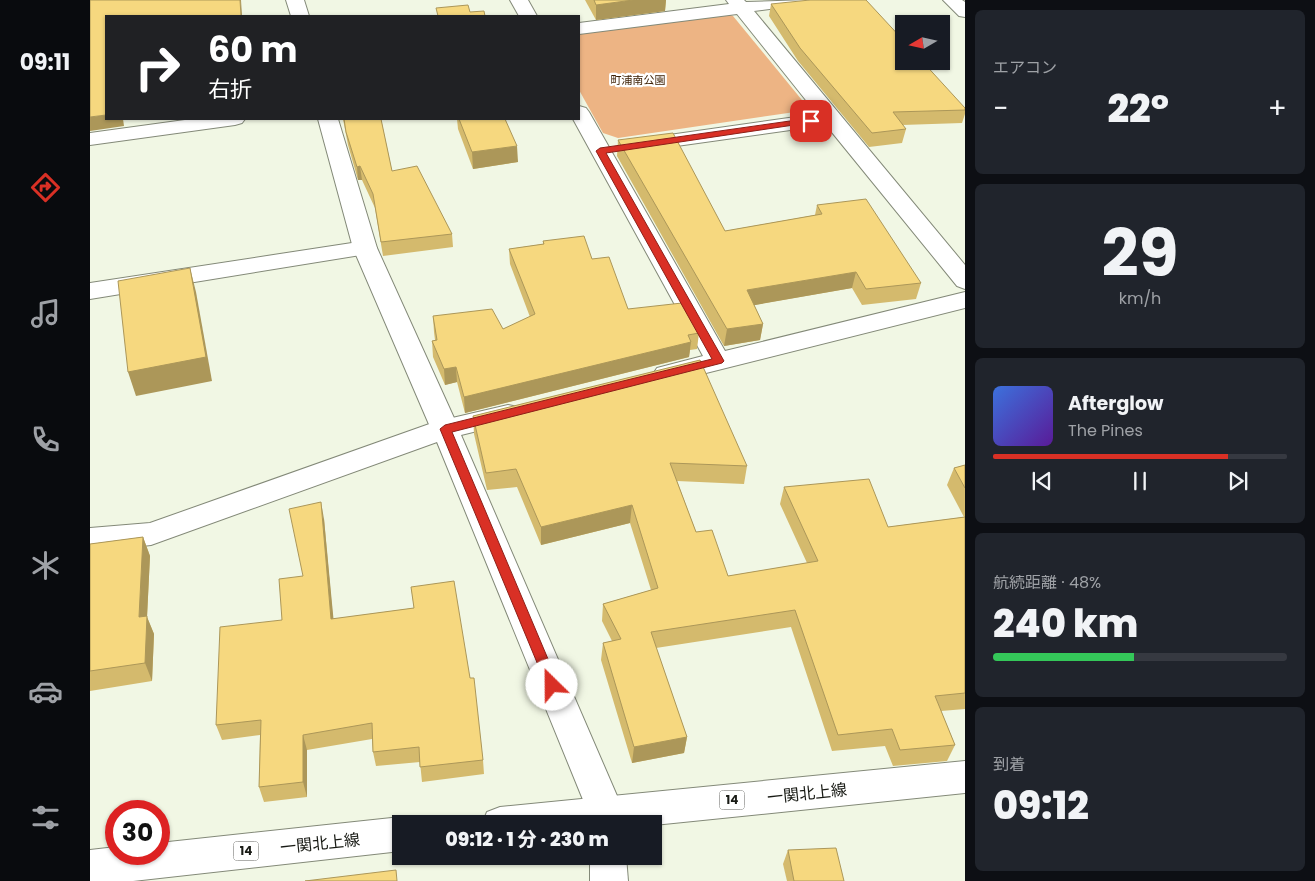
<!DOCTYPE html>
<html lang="ja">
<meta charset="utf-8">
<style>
:root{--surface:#171b24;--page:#20242c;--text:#f1f3f6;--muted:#9ea1a6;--line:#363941;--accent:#d93025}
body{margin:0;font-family:Poppins,"Noto Sans JP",sans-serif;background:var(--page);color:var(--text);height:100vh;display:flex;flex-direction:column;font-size:19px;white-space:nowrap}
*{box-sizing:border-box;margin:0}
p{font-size:16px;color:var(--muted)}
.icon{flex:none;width:28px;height:28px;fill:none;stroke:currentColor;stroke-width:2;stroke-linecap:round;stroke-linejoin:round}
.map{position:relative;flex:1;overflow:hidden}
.sheet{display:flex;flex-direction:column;gap:10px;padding:10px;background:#0d0f14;width:350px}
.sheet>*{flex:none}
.guide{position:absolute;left:15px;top:15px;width:475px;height:105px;border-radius:0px;box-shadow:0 1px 4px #0004;background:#202124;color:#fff;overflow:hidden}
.needle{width:32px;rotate:261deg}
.fabs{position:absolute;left:805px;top:15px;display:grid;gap:10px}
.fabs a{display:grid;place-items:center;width:55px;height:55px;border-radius:0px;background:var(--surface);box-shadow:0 1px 4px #0004;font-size:25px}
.speed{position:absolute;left:15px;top:800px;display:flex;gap:10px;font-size:25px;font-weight:700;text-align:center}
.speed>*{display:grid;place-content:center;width:65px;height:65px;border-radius:50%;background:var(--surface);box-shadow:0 1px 4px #0004;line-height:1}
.speed .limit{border:8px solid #d22;background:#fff;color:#111}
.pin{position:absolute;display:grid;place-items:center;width:42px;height:42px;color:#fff;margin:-21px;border-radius:10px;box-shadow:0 2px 8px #0006}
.me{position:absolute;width:55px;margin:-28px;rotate:337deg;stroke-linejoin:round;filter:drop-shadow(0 0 4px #0008)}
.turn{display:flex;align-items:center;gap:18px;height:105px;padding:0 20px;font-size:22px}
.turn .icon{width:65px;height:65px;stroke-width:2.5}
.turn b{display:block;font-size:35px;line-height:42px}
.big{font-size:38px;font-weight:800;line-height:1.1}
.sheet .card{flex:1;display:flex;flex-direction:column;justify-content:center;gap:8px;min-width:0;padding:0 18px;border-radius:8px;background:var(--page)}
.sheet .dial{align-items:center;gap:0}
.dial b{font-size:65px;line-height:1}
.song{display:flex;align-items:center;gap:15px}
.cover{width:60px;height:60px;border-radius:8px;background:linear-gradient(135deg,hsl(220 70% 55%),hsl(270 70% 35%))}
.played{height:5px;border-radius:2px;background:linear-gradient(90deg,var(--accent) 80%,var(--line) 80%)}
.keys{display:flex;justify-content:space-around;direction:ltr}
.heat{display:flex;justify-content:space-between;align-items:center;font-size:28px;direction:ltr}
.charge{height:8px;border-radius:4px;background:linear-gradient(90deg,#34c759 48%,var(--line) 0)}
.trip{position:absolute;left:302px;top:815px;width:270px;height:50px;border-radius:0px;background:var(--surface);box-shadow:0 1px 4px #0004;font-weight:800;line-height:50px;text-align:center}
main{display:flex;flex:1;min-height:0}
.tab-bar{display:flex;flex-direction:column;width:90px;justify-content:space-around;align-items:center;background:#090b0e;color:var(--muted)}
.tab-bar .icon{width:35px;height:35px}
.tab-bar .on{color:var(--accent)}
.tab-bar b{font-size:22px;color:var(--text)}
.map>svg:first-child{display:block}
.green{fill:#edb484}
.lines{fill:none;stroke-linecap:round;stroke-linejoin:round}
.minor-casing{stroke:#838978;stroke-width:2}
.tertiary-casing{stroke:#838978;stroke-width:2}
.primary-casing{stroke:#838978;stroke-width:2}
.minor{fill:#fff;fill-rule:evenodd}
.tertiary{fill:#fff;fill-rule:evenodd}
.primary{fill:#fff;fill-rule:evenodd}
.wall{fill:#d4ba6d}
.shaded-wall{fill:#ac9759}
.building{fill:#f6d87f;stroke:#ac9759}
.route{fill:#d93025;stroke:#8d1f18}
.labels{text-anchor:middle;stroke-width:4.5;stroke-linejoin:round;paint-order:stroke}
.far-park-label{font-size:11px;fill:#3e2207;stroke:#fff}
.shield{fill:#fff;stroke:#5e5f5b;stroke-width:1}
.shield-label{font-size:12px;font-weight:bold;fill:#191b15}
.near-street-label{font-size:16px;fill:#191b15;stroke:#fff}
</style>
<main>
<nav class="tab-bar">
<b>09:11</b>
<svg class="icon on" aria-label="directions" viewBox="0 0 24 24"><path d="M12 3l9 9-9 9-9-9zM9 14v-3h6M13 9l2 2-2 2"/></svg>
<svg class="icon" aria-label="music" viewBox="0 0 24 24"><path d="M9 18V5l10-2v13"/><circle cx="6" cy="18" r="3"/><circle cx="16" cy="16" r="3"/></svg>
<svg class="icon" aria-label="phone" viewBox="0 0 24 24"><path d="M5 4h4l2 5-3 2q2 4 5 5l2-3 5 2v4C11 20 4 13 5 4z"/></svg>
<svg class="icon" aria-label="climate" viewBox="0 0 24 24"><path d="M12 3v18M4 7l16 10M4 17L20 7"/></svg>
<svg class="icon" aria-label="car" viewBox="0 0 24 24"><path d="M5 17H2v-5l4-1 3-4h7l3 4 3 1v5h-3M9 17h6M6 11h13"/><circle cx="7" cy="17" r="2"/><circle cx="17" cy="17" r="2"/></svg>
<svg class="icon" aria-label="filters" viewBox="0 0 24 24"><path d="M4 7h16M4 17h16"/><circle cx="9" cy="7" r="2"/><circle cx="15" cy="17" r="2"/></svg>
</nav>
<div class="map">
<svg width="875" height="881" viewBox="0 0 875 881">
<rect width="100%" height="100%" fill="#f1f7e4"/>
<path class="green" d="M634,13L643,16L716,105L712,111L528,138L513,133L489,90V32Z"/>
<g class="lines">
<defs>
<g id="minor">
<path d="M420,0H438L447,16H429Z"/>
<path d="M636,0H654L656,2L719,0L716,4L710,5L664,11L875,265V289L867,286L736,125L551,151L544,149L541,145L544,141L551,139L727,114L647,14L489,34V23L639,4Z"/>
<path d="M853,0H872L875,2V17L869,16Z"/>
<path d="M489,106L496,108L499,112L635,351L875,292V308L576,383L567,380L563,374L567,368L613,356L483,119H489Z"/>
<path d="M275,241L283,243L287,248L283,253L0,299V283Z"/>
<path d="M418,405L428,407L431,414L428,421L371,435L534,812L535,824H499L498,812L347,442L61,545L0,552V528L60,523L345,422Z"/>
<path d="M500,856H536L538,881H500Z"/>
</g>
<g id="tertiary">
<path d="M196,0H214L219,16H201Z"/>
<path d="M102,119H155L152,123L145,125L0,145V133Z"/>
<path d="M228,119H248L287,248L369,429L365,436L355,439L345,436L341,429L263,248Z"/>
</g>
<g id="primary">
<path d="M875,761V793L564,825L392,824L397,812L410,807Z"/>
<path d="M311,817L325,824H311V851L43,881H0V850L26,847V854H69V843Z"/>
</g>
</defs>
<use href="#minor" class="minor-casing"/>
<use href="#tertiary" class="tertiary-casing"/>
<use href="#primary" class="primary-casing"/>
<use href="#minor" class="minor"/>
<use href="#tertiary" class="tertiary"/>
<use href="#primary" class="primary"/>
</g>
<g class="wall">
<path d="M495,0H576L575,11L506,20Z"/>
<path d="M681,4L875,108V114L872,123L812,125L816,129L812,143L779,147L708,61L679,16Z"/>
<path d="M253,119H291L302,171L362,234L363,247L293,256L285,208L272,180H268L258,145Z"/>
<path d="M367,119H415L428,162L383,169L368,129Z"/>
<path d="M528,140L635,231L725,215L727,205L831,283L826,299L772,305L762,288L664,305L673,324L670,340L634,346L527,156Z"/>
<path d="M453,241L502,259L538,309L609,333L607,349L600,350L599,357L375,413L367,382L355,385L343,357L342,341L345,340L344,332L343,316L413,329L440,317L420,264L419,249L453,244Z"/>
<path d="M383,416L657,466L654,484L587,481L606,532L638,576L717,563L690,504L694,487L798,527L874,517L857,485L864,468L875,465V709L851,711L865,745L857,761L803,766L795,746L742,751L701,627L566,648L597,737L594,753L542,763L511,660L513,643L522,641L512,621L513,604L561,590L540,523L451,545L427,487L397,490L384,434Z"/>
<path d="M234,519L243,619L324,608L321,587L393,760L394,774L332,782L330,762L286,766L283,752L282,739L217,750V797L174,802L169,787L170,735L132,740L126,725L192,620L213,576Z"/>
<path d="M53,537L60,556L57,617L64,634L62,681L0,691V544Z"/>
<path d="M698,850L754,881H697L693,864Z"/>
</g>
<g class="shaded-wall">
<path d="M150,0H151L152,16H151Z"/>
<path d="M543,0H576L575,11L506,20V5Z"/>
<path d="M16,115V119H33L34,126L0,131V117Z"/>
<path d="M427,146L428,162L383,169L382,152Z"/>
<path d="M270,166L272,180H268L267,167Z"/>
<path d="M100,268L106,292L122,381L46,396L38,372Z"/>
<path d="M766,272L762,288L654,307L657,290Z"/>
<path d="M673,324L670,340L634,346L637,329Z"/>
<path d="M601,342L599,357L375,413L374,397Z"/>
<path d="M366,367L367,382L355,385L354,369Z"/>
<path d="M231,502L234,519L245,635L241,619Z"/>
<path d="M542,505L540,523L451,545V527Z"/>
<path d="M53,537L60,556L57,617L64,634L62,681L55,663L49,617Z"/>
<path d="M213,735L217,750V797L213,782Z"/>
<path d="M597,737L594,753L542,763L544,747Z"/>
</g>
<g class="building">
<path d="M0,0H150L151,16H16V115L0,117Z"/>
<path d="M504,0H543L506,5Z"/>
<path d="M720,0H776L814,41V61H832L875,108V110L803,112L816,129L782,133L710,48L681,4Z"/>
<path d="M378,5L380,12L394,11L395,16H341H348L346,8Z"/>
<path d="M254,119H291L302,171L327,166L362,234L291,242L283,194L270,166L267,167L256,132Z"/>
<path d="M369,119H415L427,146L382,152Z"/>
<path d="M583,133L635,231L732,214L727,205L776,199L831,283L776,289L766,272L657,290L673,324L637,329L528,140Z"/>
<path d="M494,236L502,259L519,257L538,309L592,303L609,333L598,335L601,342L374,397L366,367L354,369L342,341L347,340L343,316L402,309L413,329L445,314L419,249L454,244L453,241Z"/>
<path d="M100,268L116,357L38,372L28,281Z"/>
<path d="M610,360L657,466L580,463L606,532L622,530L638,576L728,561L694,487L779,479L798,527L875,517V693L845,696L865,745L810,750L802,729L748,735L705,610L561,632L597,737L544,747L513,643L531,639L513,604L568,588L542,505L451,527L426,469L396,473L383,416Z"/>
<path d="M875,465V488L864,468Z"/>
<path d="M231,502L241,619L324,608L321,587L364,581L380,678H384L393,760L330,767L329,747L283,752L282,723L213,735V782L169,787L171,720L126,725L130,627L192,620L189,579L213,576L199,509Z"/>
<path d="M53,537L49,617L57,616L55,663L0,671V544Z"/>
<path d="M746,848L754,881H704L698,850Z"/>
<path d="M306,870L307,881H215Z"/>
</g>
<path class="route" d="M721,118L724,119V122L516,153L634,361L632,363L362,432L469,685L467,689L462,691L458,689L350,429L355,425L622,359L506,151L510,148Z"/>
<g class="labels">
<g class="far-park-label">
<text x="548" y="84">町浦南公園</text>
</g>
<g class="shield">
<rect x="629.5" y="790.5" width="25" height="19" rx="4"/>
<rect x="143.5" y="841.5" width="25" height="19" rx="4"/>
</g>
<g class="shield-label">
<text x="642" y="804">14</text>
<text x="156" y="855">14</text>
</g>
<g class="near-street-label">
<text transform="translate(717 793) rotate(-6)" y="6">一関北上線</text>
<text transform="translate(230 843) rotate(-6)" y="6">一関北上線</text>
</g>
</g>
</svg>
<div class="fabs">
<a><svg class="needle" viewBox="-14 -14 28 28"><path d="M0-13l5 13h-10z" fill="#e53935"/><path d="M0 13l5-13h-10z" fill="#9ea1a6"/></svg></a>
</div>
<div class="speed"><div class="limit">30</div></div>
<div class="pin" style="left:721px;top:121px;background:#d93025"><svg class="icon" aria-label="arrive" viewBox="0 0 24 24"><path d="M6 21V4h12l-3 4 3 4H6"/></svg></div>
<svg class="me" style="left:462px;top:685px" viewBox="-20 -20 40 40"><circle r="19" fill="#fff"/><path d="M0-13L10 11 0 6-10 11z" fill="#d93025"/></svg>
<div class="trip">09:12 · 1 分 · 230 m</div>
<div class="guide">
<div class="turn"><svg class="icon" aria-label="right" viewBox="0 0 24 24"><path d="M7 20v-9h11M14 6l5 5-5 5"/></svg><div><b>60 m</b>右折</div></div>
</div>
</div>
<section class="sheet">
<div class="card"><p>エアコン</p>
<div class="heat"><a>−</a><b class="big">22°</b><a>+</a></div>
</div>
<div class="card dial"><b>29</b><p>km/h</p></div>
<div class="card">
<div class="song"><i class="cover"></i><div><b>Afterglow</b><p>The Pines</p></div></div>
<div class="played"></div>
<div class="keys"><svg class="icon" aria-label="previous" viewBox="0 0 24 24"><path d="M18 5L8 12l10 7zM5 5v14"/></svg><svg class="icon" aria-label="pause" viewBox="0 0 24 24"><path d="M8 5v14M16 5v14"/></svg><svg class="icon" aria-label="next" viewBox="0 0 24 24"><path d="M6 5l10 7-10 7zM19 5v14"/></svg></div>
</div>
<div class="card"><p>航続距離 · 48%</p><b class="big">240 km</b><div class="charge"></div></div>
<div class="card"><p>到着</p><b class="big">09:12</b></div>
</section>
</main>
